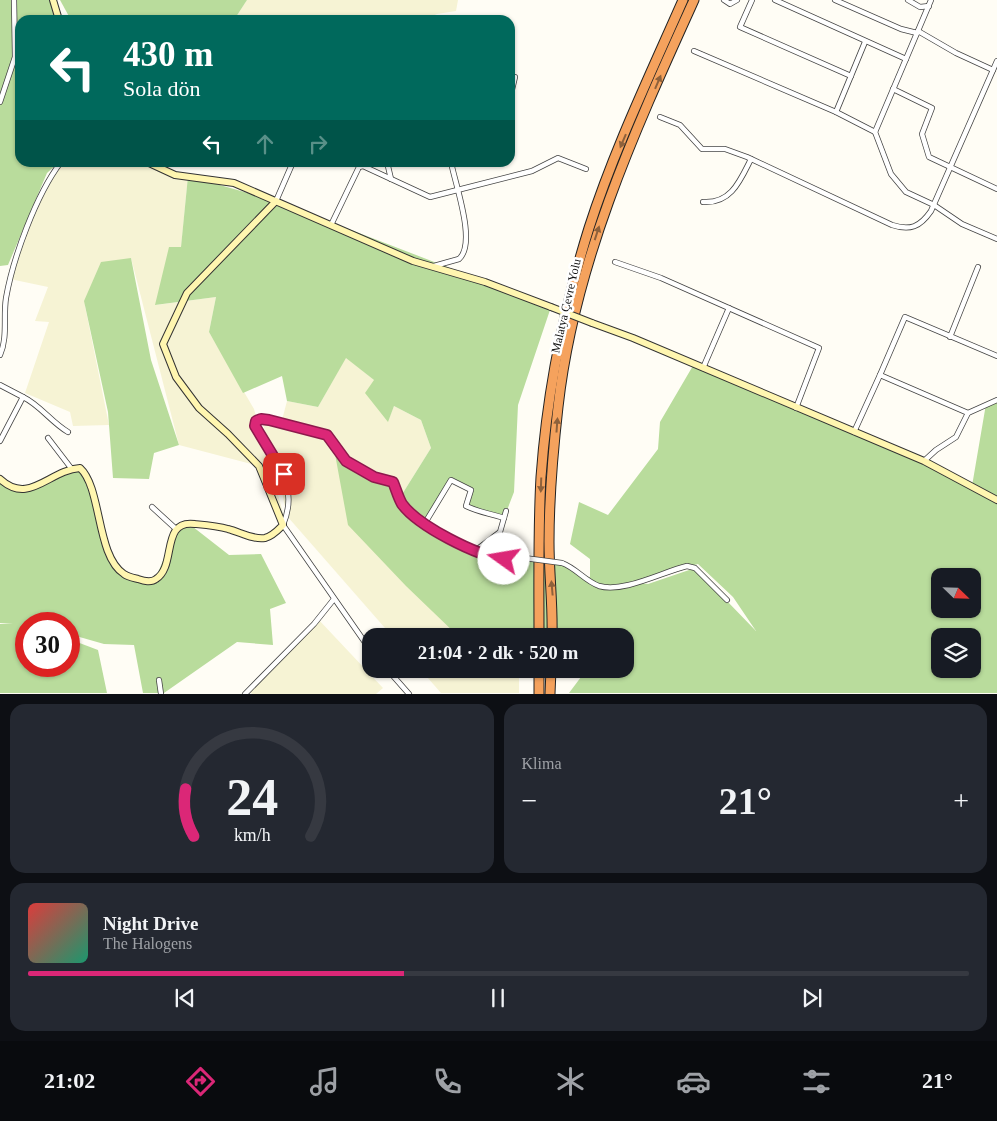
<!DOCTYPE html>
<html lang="tr">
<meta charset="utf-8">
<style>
:root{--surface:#171b24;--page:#242831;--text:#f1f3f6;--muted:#9ea1a6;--line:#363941;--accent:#db2777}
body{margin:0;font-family:Georgia,serif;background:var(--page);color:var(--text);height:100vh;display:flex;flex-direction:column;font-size:19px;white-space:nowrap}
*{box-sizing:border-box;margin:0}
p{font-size:16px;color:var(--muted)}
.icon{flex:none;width:28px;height:28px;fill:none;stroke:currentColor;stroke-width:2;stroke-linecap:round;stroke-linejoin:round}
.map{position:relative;height:694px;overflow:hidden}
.side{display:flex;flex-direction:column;gap:10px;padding:10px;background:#0d0f14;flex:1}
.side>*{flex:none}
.hud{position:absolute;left:15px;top:15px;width:500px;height:152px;border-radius:15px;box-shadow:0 1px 4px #0004;background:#00695c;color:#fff;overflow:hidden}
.needle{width:32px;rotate:113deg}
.buttons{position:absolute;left:931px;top:568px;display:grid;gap:10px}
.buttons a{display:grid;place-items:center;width:50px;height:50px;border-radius:10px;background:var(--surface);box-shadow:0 1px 4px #0004;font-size:25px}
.speed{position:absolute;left:15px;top:612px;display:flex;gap:10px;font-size:25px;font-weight:700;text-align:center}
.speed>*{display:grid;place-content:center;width:65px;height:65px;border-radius:50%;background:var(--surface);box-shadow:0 1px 4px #0004;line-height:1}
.speed .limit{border:8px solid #d22;background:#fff;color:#111}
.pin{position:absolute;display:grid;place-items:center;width:42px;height:42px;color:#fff;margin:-21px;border-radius:10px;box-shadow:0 2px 8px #0006}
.me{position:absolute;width:55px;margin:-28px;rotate:283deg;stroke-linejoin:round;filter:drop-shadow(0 0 4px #0008)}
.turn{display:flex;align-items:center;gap:18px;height:105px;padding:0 25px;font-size:22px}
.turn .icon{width:65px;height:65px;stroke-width:2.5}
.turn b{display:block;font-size:35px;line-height:42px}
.lanes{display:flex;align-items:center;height:48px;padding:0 25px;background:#0003;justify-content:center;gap:25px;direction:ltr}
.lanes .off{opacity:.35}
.big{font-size:38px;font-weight:800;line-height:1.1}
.side .tile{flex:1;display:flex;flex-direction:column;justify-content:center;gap:8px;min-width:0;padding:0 18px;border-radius:15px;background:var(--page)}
.side .dial{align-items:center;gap:0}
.dial svg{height:130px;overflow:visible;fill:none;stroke:var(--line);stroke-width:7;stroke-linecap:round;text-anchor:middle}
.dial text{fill:var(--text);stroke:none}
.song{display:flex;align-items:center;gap:15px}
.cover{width:60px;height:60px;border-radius:8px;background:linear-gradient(135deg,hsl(0 70% 55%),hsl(160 70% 35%))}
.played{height:5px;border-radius:2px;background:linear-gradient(90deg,var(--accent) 40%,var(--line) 40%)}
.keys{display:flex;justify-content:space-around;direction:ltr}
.heat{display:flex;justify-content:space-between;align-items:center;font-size:28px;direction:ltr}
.side .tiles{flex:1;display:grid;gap:10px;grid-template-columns:1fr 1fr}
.tile:last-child{grid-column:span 2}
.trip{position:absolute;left:362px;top:628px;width:272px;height:50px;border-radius:15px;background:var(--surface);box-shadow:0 1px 4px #0004;font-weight:800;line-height:50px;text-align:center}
.dock{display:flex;height:80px;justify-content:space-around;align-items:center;background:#090b0e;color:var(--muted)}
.dock .icon{width:35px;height:35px}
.dock .on{color:var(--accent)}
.dock b{font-size:22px;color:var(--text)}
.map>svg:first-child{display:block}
.farmland{fill:#f6f3d4}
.forest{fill:#b9dc9c;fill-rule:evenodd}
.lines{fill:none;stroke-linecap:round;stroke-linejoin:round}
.street-casing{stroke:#444;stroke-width:6}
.secondary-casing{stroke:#333;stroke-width:8}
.highway-casing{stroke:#222;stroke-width:11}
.street{stroke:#fff;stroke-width:4.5}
.secondary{stroke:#fff6b0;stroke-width:6}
.highway{stroke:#f5a25d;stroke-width:9}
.street-bridge-casing{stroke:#444;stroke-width:6;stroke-linecap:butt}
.secondary-bridge-casing{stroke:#333;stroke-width:8;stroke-linecap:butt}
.street-bridge{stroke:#fff;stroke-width:4.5}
.secondary-bridge{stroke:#fff6b0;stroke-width:6}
.oneway{fill:#8e613b}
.route-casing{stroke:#8e194d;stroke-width:12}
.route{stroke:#db2777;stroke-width:9}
.labels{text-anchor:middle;stroke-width:5;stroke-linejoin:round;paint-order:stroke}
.street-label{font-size:12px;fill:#111;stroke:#fff}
</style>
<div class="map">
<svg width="997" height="694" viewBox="0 0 997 694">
<rect width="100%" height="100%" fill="#fffdf5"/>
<g class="farmland">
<path d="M247,0H458L456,11L437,14L423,20H234Z"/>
<path d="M64,163H150L188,176L181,248L156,305L216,297L209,332L254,409L285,520L259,466L179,445L131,258L85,306L109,425L73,426L70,412L25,393L49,322L35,321L48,287L10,279L43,191Z"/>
<path d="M346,357L374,380L388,421L394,406L421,420L431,448L399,499L388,480L342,458L461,636H392L287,516L275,460L261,419L281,424L287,401L318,407Z"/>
<path d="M318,619L383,688L376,694H252L249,690Z"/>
<path d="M420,669H519V693H441Z"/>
</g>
<g class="forest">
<path d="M0,0H49L60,20H20V162L58,163L47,173L8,265L0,266Z"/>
<path d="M60,0H247L234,20H71Z"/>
<path d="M188,176L276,201L551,307L518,405L514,492L504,518L466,506L471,490L451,480L426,521L434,530L504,559L562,563L581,576L590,577V559L570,544L579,502L608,515L658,449L660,422L694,364L944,471L972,486L986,404L997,400V693H569L587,669H626V636H458L406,586L348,525L333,443L339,454L355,468L393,482L401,496L431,448L421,420L394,406L388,422L365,393L374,380L346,358L318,407L287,401L282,376L243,393L209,332L216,297L155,305L169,247H181ZM698,564L733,597L756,631L695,568L648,584L631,582ZM940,576H972V609H940ZM940,636H972V669H940Z"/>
<path d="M131,258L151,360L179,445L154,453L149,479L113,478L108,412L84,301L101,262Z"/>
<path d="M71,468L85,472L111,554L124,574L155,580L176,529L188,523L229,555L261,554L286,603L270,609L273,645L237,642L164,693H143L134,645L104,644L69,634V624H26V666H69V639L98,650L107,693H0V624H13L0,623V479L26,490Z"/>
</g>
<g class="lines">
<defs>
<g id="street">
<path d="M724,0L730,4L737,0"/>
<path d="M752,0L740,27L851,76"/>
<path d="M775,0L906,59"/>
<path d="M835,0L901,29L917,33"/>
<path d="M908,0L920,7L929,6"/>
<path d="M931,0L875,132L891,174L906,192L934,205L962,224L997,239"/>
<path d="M918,31L956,53L993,70"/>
<path d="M694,51L836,112L875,132"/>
<path d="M893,89L932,108L922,134L929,157L997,189"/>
<path d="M510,98L515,77"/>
<path d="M0,102L15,57L14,0"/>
<path d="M836,112L865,42"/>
<path d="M660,117L680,125L702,149H725L747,157L892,225C910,231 920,227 931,211L997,61"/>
<path d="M387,162L391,179"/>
<path d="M276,201L293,162"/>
<path d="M703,202C731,204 740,181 751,159"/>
<path d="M331,225L359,167L363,166L430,197L532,171L558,158L586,169"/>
<path d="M615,262L661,278L819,348L796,408"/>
<path d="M434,266L459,259C477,243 455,184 451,162"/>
<path d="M950,337L978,267"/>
<path d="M0,355C8,337 3,317 6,298C13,258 36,195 61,162"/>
<path d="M703,368L729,308"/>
<path d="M880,375L905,317L997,356"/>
<path d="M0,385L23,397L0,441"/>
<path d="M23,397C40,405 51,422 68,432"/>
<path d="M854,432L880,375L968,413"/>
<path d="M48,438L71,468"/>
<path d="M924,461L936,450L956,437L968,413L997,400"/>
<path d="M152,507L176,529"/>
<path d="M425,523L451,480L471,490L466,506C481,513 489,513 504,518"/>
<path d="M475,551L500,532L506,511"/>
<path d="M562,563C576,568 585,581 599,586C624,593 662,572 687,566L695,568L727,600"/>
<path d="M371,651L283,525C301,482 271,461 255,426L257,421L269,420L327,435L338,454L355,468L393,482L403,505L438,533L491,558L504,559L517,557"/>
<path d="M387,669L409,694"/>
<path d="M159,680L161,694"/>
<path d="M245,694L314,624L334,599"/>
</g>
<g id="secondary">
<path d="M53,0L59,20"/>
<path d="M147,162L175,175L234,183L413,261L485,282L551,307"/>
<path d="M592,323L633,338L924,461L997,500"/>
<path d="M0,479C29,506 49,470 80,468C102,488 96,556 124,574C128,577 134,578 138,579C144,581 151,583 156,579C177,566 160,519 195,524C206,525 218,526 228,529C240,532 253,540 265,538C273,536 278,530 283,525L259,466L228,434L199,408L176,377L163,344L187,293L276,201"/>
</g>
<g id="highway">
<path d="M539,636C539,583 538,530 541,477C547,394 564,308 589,228C614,150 650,75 683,0"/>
<path d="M552,636C553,605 549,574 549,542C549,497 553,451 558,407C574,263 635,130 694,0"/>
<path d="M539,694V669"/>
<path d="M550,694L551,669"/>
</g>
</defs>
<use href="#street" class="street-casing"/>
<use href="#secondary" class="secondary-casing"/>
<use href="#highway" class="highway-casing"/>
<use href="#street" class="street"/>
<use href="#secondary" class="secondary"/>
<use href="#highway" class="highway"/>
<defs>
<path id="street-bridge" d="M517,557L562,563"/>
<path id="secondary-bridge" d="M551,307L592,323"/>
</defs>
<use href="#street-bridge" class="street-bridge-casing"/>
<use href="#secondary-bridge" class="secondary-bridge-casing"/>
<use href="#street-bridge" class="street-bridge"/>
<use href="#secondary-bridge" class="secondary-bridge"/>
</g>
<defs><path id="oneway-solid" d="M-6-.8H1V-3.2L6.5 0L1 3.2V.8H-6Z" transform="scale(1.25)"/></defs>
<g class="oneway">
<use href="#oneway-solid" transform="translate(658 82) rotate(-67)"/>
<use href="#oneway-solid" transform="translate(623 141) rotate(113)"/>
<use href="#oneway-solid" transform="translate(597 233) rotate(-72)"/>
<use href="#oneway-solid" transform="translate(557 425) rotate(-86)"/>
<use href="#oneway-solid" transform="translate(541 485) rotate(92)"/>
<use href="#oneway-solid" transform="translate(552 588) rotate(-95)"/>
</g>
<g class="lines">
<defs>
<path id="route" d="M284,474L255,426L256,421L261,419L269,420L327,435L346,461L374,477L393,482C396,489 398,497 402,504C418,526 477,556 504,559"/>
</defs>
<use href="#route" class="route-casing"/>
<use href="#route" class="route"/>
</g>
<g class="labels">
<g class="street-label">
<text transform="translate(566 306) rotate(-77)" y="4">Malatya Çevre Yolu</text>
</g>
</g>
</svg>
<div class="buttons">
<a><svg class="needle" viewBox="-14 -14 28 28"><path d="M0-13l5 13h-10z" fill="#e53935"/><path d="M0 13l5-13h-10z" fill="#9ea1a6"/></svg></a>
<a><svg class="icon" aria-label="layers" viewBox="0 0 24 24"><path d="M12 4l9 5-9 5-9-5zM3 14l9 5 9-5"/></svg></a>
</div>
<div class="speed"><div class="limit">30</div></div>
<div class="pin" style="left:284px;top:474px;background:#d93025"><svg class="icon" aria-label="arrive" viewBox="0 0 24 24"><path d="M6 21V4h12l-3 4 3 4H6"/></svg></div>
<svg class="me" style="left:504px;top:559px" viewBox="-20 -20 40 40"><circle r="19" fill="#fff"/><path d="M0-13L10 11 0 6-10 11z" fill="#db2777"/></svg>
<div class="trip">21:04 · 2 dk · 520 m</div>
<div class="hud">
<div class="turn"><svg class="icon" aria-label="left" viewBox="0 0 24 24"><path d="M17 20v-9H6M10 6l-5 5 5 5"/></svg><div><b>430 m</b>Sola dön</div></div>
<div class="lanes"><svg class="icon" aria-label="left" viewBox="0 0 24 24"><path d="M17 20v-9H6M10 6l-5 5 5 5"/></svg><svg class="icon off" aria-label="ahead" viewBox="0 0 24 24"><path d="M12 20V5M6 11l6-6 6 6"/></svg><svg class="icon off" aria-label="right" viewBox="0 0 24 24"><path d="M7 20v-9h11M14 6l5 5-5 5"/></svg></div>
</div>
</div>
<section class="side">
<div class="tiles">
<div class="tile dial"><svg viewBox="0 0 100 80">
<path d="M14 69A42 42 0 1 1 86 69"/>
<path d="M14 69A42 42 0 0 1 9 40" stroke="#db2777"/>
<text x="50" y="56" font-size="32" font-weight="700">24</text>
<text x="50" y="72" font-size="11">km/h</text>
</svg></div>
<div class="tile"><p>Klima</p>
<div class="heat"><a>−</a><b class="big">21°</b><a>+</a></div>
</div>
<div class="tile">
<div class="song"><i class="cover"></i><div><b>Night Drive</b><p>The Halogens</p></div></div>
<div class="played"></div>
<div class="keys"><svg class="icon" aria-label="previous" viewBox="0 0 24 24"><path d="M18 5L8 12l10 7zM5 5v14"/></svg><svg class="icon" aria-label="pause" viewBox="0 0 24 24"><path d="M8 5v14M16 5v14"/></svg><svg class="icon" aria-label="next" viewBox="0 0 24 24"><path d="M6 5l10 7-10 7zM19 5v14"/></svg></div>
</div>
</div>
</section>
<nav class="dock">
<b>21:02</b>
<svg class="icon on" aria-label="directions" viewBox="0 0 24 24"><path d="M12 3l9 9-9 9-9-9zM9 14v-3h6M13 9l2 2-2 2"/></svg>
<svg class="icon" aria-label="music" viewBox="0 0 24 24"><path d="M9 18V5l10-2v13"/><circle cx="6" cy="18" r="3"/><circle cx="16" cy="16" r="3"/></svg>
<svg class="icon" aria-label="phone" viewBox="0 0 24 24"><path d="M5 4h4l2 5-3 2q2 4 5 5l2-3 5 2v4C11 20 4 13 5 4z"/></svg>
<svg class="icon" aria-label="climate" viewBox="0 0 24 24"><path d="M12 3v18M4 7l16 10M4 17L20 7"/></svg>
<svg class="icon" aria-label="car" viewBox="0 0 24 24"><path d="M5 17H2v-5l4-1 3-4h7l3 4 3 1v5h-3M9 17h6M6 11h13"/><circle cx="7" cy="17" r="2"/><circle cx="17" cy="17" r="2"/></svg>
<svg class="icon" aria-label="filters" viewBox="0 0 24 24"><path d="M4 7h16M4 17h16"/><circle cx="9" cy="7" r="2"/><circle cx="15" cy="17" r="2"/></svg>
<b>21°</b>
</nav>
